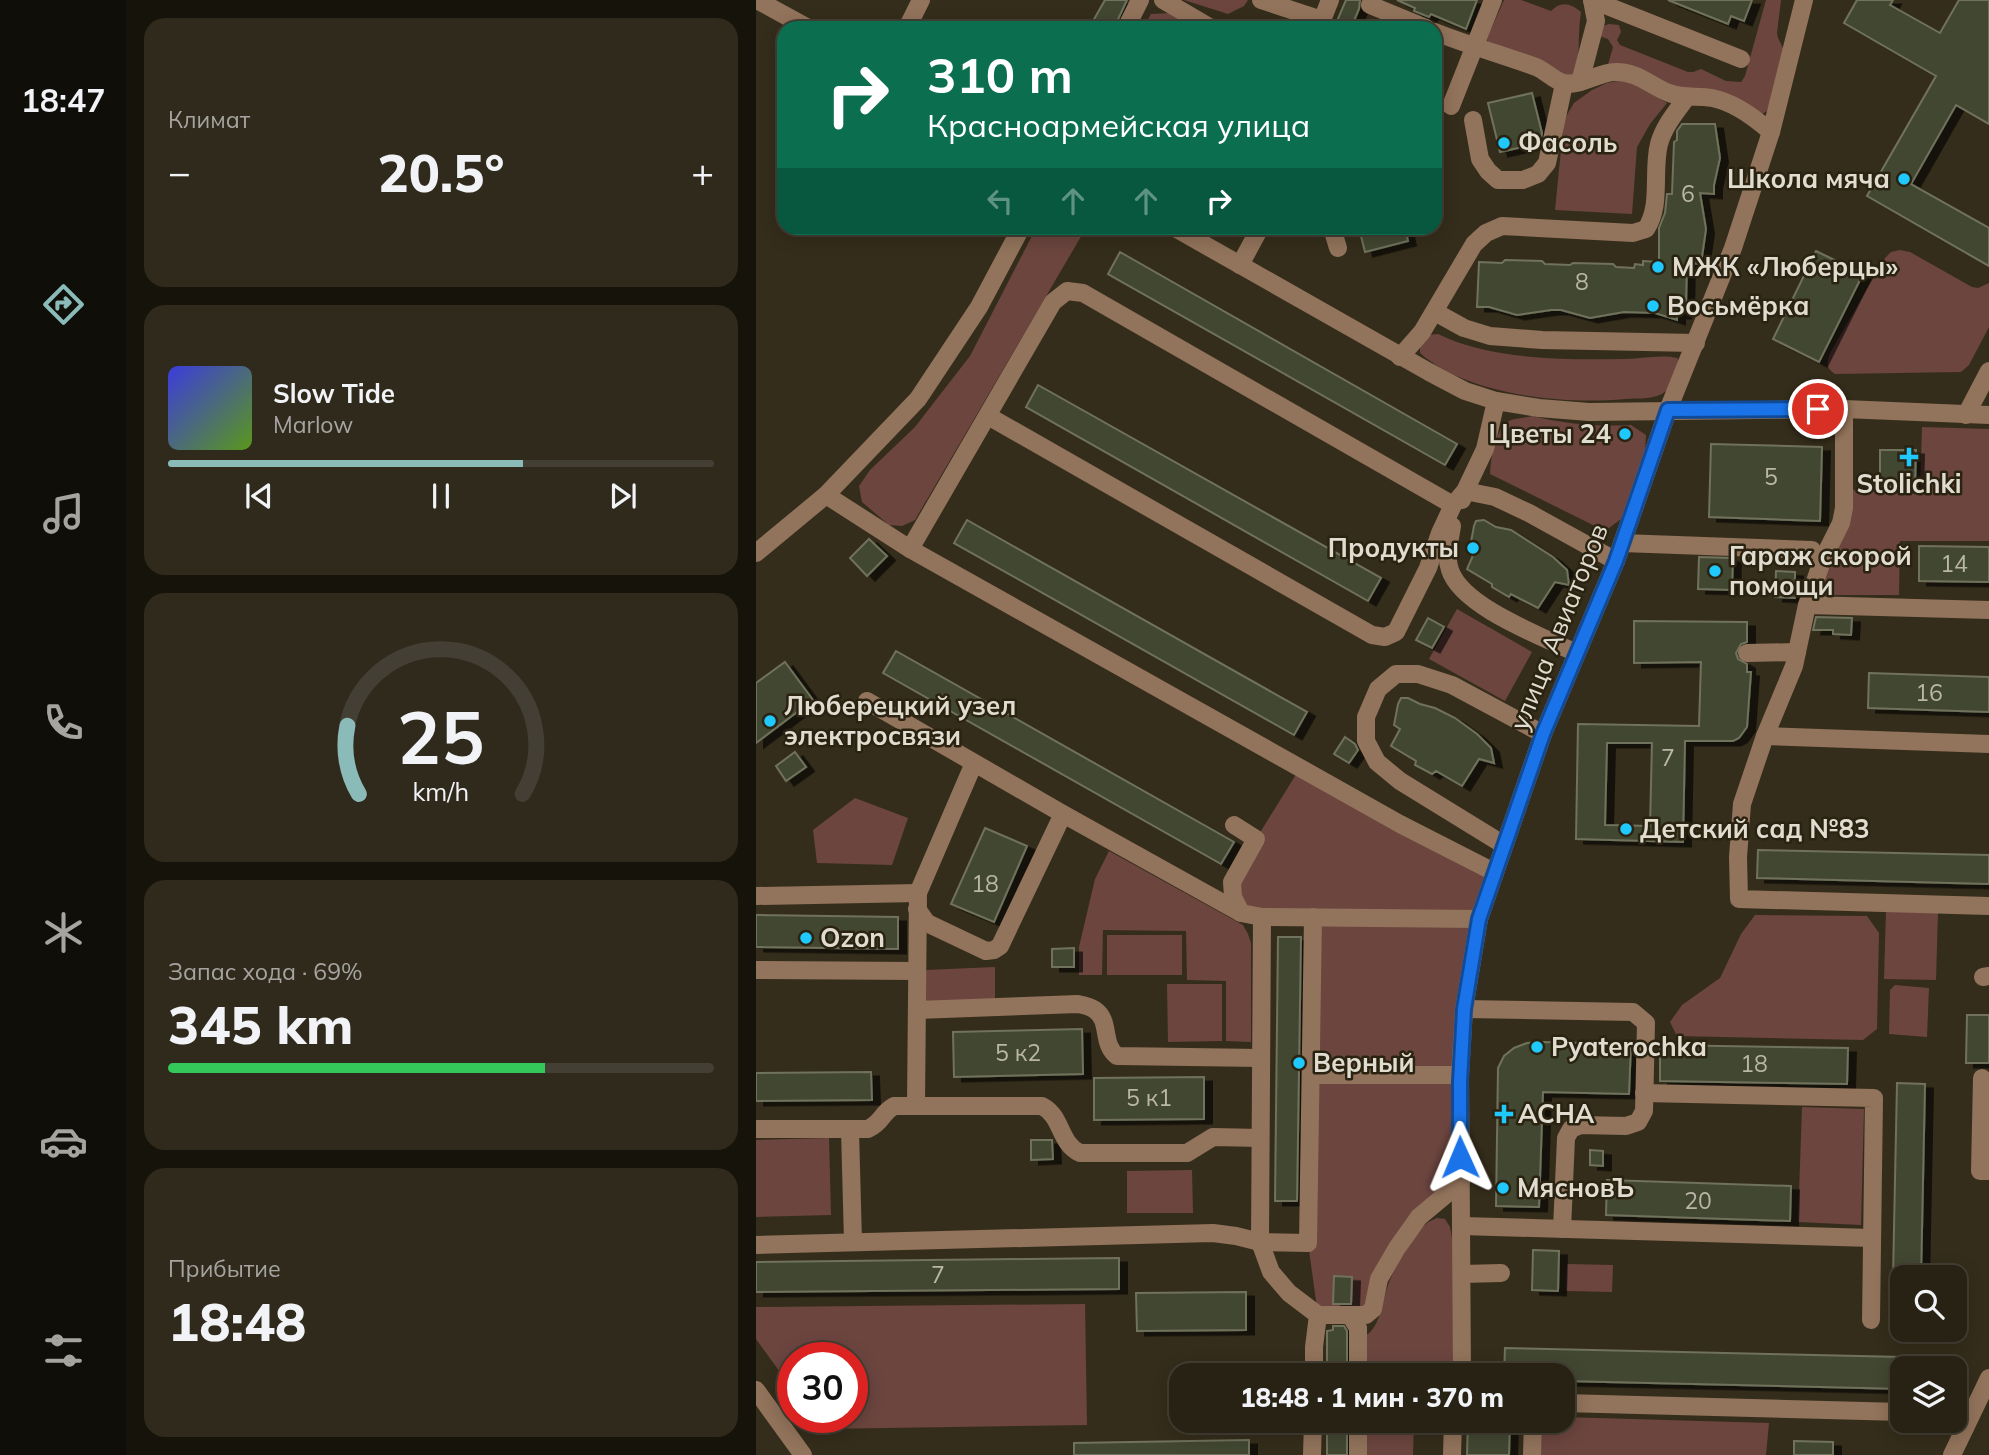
<!DOCTYPE html>
<html lang="ru">
<meta charset="utf-8">
<style>
:root{--surface:#282214;--page:#302a1d;--text:#f1f3f6;--muted:#a5a4a0;--line:#443f34;--accent:#8bbbb9}
body{margin:0;font-family:Mulish,sans-serif;background:var(--page);color:var(--text);height:100vh;display:flex;flex-direction:column;font-size:26px;white-space:nowrap}
*{box-sizing:border-box;margin:0}
p{font-size:23px;color:var(--muted)}
.icon{flex:none;width:38px;height:38px;fill:none;stroke:currentColor;stroke-width:2;stroke-linecap:round;stroke-linejoin:round}
.map{position:relative;flex:1;overflow:hidden}
.details{display:flex;flex-direction:column;gap:18px;padding:18px;background:#16130b;width:630px}
.details>*{flex:none}
.banner{position:absolute;left:21px;top:21px;width:665px;height:214px;border-radius:21px;box-shadow:0 4px 18px #0003,0 0 0 2px var(--line);background:#0b6e4f;color:#fff;overflow:hidden}
.buttons{position:absolute;left:1134px;top:1265px;display:grid;gap:14px}
.buttons a{display:grid;place-items:center;width:77px;height:77px;border-radius:14px;background:var(--surface);box-shadow:0 4px 18px #0003,0 0 0 2px var(--line);font-size:35px}
.speed{position:absolute;left:21px;top:1342px;display:flex;gap:14px;font-size:35px;font-weight:700;text-align:center}
.speed>*{display:grid;place-content:center;width:91px;height:91px;border-radius:50%;background:var(--surface);box-shadow:0 4px 18px #0003,0 0 0 2px var(--line);line-height:1}
.speed .limit{border:10px solid #d22;background:#fff;color:#111}
.pin{position:absolute;display:grid;place-items:center;width:60px;height:60px;color:#fff;margin:-30px;border:4px solid #fff;border-radius:50%;box-shadow:0 2px 7px #0007}
.me{position:absolute;width:77px;margin:-38px;rotate:359deg;stroke-linejoin:round;filter:drop-shadow(0 0 5px #0008)}
.turn{display:flex;align-items:center;gap:24px;height:147px;padding:0 35px;font-size:32px}
.turn .icon{width:91px;height:91px;stroke-width:2.5}
.turn b{display:block;font-size:49px;line-height:60px}
.lanes{display:flex;align-items:center;height:66px;padding:0 35px;background:#0003;justify-content:center;gap:35px;direction:ltr}
.lanes .off{opacity:.35}
.big{font-size:52px;font-weight:800;line-height:1.1}
.details .card{flex:1;display:flex;flex-direction:column;justify-content:center;gap:10px;min-width:0;padding:0 24px;border-radius:21px;background:var(--page)}
.details .dial{align-items:center;gap:0}
.dial svg{height:182px;overflow:visible;fill:none;stroke:var(--line);stroke-width:7;stroke-linecap:round;text-anchor:middle}
.dial text{fill:var(--text);stroke:none}
.song{display:flex;align-items:center;gap:21px}
.cover{width:84px;height:84px;border-radius:10px;background:linear-gradient(135deg,hsl(240 70% 55%),hsl(90 70% 35%))}
.played{height:7px;border-radius:4px;background:linear-gradient(90deg,var(--accent) 65%,var(--line) 65%)}
.keys{display:flex;justify-content:space-around;direction:ltr}
.heat{display:flex;justify-content:space-between;align-items:center;font-size:38px;direction:ltr}
.charge{height:10px;border-radius:5px;background:linear-gradient(90deg,#34c759 69%,var(--line) 0)}
.trip{position:absolute;left:413px;top:1363px;width:406px;height:70px;border-radius:21px;background:var(--surface);box-shadow:0 4px 18px #0003,0 0 0 2px var(--line);font-weight:800;line-height:70px;text-align:center}
main{display:flex;flex:1;min-height:0}
.dock{display:flex;flex-direction:column;width:126px;justify-content:space-around;align-items:center;background:#100e08;color:var(--muted)}
.dock .icon{width:49px;height:49px}
.dock .on{color:var(--accent)}
.dock b{font-size:32px;color:var(--text)}
.map>svg:first-child{display:block}
.green{fill:#6c453f}
.building{fill:#434632;stroke:#6f725c;stroke-width:2;fill-rule:evenodd;filter:url(#shadow)}
.lines{fill:none;stroke-linecap:round;stroke-linejoin:round}
.minor{stroke:#92735b;stroke-width:18}
.route-casing{stroke:#114b97;stroke-width:18}
.route{stroke:#1a73e8;stroke-width:12}
.poi-dot{fill:#20c9fd;stroke:#2b2311;stroke-width:2.5}
.labels{text-anchor:middle;stroke-width:5;stroke-linejoin:round;paint-order:stroke}
.number-label{font-size:23px;fill:#bab6a8}
.poi-label{font-size:26px;font-weight:bold;fill:#e1dcd0;stroke:#2b2311;text-anchor:start}
.street-label{font-size:26px;fill:#e1dcd0;stroke:#2b2311}
</style>
<main>
<nav class="dock">
<b>18:47</b>
<svg class="icon on" aria-label="directions" viewBox="0 0 24 24"><path d="M12 3l9 9-9 9-9-9zM9 14v-3h6M13 9l2 2-2 2"/></svg>
<svg class="icon" aria-label="music" viewBox="0 0 24 24"><path d="M9 18V5l10-2v13"/><circle cx="6" cy="18" r="3"/><circle cx="16" cy="16" r="3"/></svg>
<svg class="icon" aria-label="phone" viewBox="0 0 24 24"><path d="M5 4h4l2 5-3 2q2 4 5 5l2-3 5 2v4C11 20 4 13 5 4z"/></svg>
<svg class="icon" aria-label="climate" viewBox="0 0 24 24"><path d="M12 3v18M4 7l16 10M4 17L20 7"/></svg>
<svg class="icon" aria-label="car" viewBox="0 0 24 24"><path d="M5 17H2v-5l4-1 3-4h7l3 4 3 1v5h-3M9 17h6M6 11h13"/><circle cx="7" cy="17" r="2"/><circle cx="17" cy="17" r="2"/></svg>
<svg class="icon" aria-label="filters" viewBox="0 0 24 24"><path d="M4 7h16M4 17h16"/><circle cx="9" cy="7" r="2"/><circle cx="15" cy="17" r="2"/></svg>
</nav>
<section class="details">
<div class="card"><p>Климат</p>
<div class="heat"><a>−</a><b class="big">20.5°</b><a>+</a></div>
</div>
<div class="card">
<div class="song"><i class="cover"></i><div><b>Slow Tide</b><p>Marlow</p></div></div>
<div class="played"></div>
<div class="keys"><svg class="icon" aria-label="previous" viewBox="0 0 24 24"><path d="M18 5L8 12l10 7zM5 5v14"/></svg><svg class="icon" aria-label="pause" viewBox="0 0 24 24"><path d="M8 5v14M16 5v14"/></svg><svg class="icon" aria-label="next" viewBox="0 0 24 24"><path d="M6 5l10 7-10 7zM19 5v14"/></svg></div>
</div>
<div class="card dial"><svg viewBox="0 0 100 80">
<path d="M14 69A42 42 0 1 1 86 69"/>
<path d="M14 69A42 42 0 0 1 9 39" stroke="#8bbbb9"/>
<text x="50" y="56" font-size="32" font-weight="700">25</text>
<text x="50" y="72" font-size="11">km/h</text>
</svg></div>
<div class="card"><p>Запас хода · 69%</p><b class="big">345 km</b><div class="charge"></div></div>
<div class="card"><p>Прибытие</p><b class="big">18:48</b></div>
</section>
<div class="map">
<svg width="1233" height="1455" viewBox="0 0 1233 1455">
<defs>
<filter id="shadow"><feDropShadow dx="8" dy="4.5" stdDeviation="0" flood-color="#0009"/></filter>
</defs>
<rect width="100%" height="100%" fill="#352d1b"/>
<g class="green">
<path d="M428,0H427H492L488,6L472,14Z"/>
<path d="M748,0H765L795,11C805,1 814,3 825,12C822,32 823,54 822,75L811,77L733,44L731,40L733,34Z"/>
<path d="M1010,0H1025L1021,33L1022,38L1028,50L1013,105L1011,111L1006,114L915,87L877,66L865,64L851,68L857,47L852,39L843,36L844,27L853,24L863,25L865,32L861,40L864,45L932,72H937L945,69L970,81L985,82L989,76Z"/>
<path d="M415,13L436,28H387L395,14Z"/>
<path d="M868,80L881,85L911,103L894,124L881,147L876,214L799,210L808,120L818,103L836,90L851,83Z"/>
<path d="M280,228H330L159,520L146,526L133,525L106,502L103,486L114,470L159,427L214,356Z"/>
<path d="M1144,250L1154,252L1216,287L1222,288L1233,283V327L1213,365L1205,372L1079,374C1070,368 1070,363 1074,353L1129,258L1135,252Z"/>
<path d="M682,334C735,360 809,360 867,359C884,359 904,354 921,358L924,362C921,372 919,384 910,391C899,400 883,398 869,399C808,405 711,395 664,353V342L672,335Z"/>
<path d="M776,416C811,424 839,427 875,425L890,435L889,451L882,481L865,519L849,531L734,474C735,458 738,431 753,421C759,418 769,418 776,416Z"/>
<path d="M1166,427L1233,429V541H1144L1143,595H1059L1091,490L1164,492Z"/>
<path d="M701,609L776,652L749,701L673,659Z"/>
<path d="M544,768L738,872L708,1009L705,1182L663,1217L617,1309L562,1315L552,1243L557,917H506L477,897L500,839Z"/>
<path d="M99,798L152,818L136,865L61,863L57,830Z"/>
<path d="M353,851L487,925L492,934L495,943V1042L470,1041V981L431,980L430,931L347,930L346,975H323V947L339,879Z"/>
<path d="M1130,911L1182,912L1180,980L1128,979Z"/>
<path d="M999,915L1111,916L1123,933L1121,1029L1107,1040L921,1036L914,1022L926,1005L964,978L985,934Z"/>
<rect x="351" y="935" width="75" height="40"/>
<path d="M239,967V1001L169,1003V970Z"/>
<path d="M411,984H466V1041L412,1042Z"/>
<path d="M1139,985L1173,988L1171,1037L1133,1034L1134,990Z"/>
<path d="M1046,1107L1108,1109L1105,1225L1042,1222Z"/>
<path d="M73,1138L75,1215L0,1217V1140Z"/>
<path d="M436,1170L437,1213H371V1171Z"/>
<path d="M681,1218L689,1219L694,1227L697,1243V1361L694,1375L606,1376L610,1335C625,1328 627,1295 634,1280C639,1267 661,1231 671,1223C674,1221 678,1219 681,1218Z"/>
<path d="M811,1264L857,1265L856,1292L810,1291Z"/>
<path d="M329,1304L331,1425L64,1429L56,1418H96V1358H37V1390L0,1339V1307Z"/>
<path d="M807,1417L1013,1423L1010,1455H781V1421H807Z"/>
<path d="M605,1421H658L657,1455H605Z"/>
</g>
<g class="building">
<path d="M349,0H371L358,28H333Z"/>
<path d="M590,0H604L603,9L595,28H578Z"/>
<path d="M641,0H721L710,29L675,14L673,17L658,11L659,8Z"/>
<path d="M912,0H996L988,21L975,16L972,24Z"/>
<path d="M1101,0H1137L1134,5L1184,33L1203,0H1233V124L1200,105L1155,184L1233,228V266L1111,196L1180,76L1088,23Z"/>
<path d="M776,93L786,133L784,143L744,152L732,103Z"/>
<path d="M926,124H959L964,158L958,185V194L944,193L950,229L945,264L931,263L930,306L927,308V314H921V320L899,313L868,312L834,318L805,310H795L761,315L733,307H721L723,262L746,263L749,260L786,261L789,264L814,265L817,263L857,264L860,267L878,268L879,264L887,265V261L903,262V228L909,213L911,194H916L918,142L921,140V131Z"/>
<path d="M603,228H649L652,241L609,252Z"/>
<path d="M1060,251L1107,274L1063,362L1017,339Z"/>
<path d="M364,252L701,444L689,465L352,274Z"/>
<path d="M282,385L625,578L612,601L270,407Z"/>
<path d="M955,444L1066,447L1064,521L953,517Z"/>
<path d="M1124,450H1160L1159,488L1124,487Z"/>
<path d="M211,520L551,712L538,735L198,543Z"/>
<path d="M728,520L740,527L755,530L797,557L811,570L813,585L799,582L782,608L755,594L753,597L736,587V584L711,569L719,551L714,547L718,526L720,521Z"/>
<path d="M113,539L131,556L111,576L94,558Z"/>
<path d="M1163,546L1233,547V582L1163,581Z"/>
<path d="M943,557L977,558L976,590L942,589Z"/>
<path d="M1020,571L1039,572V598L1019,597Z"/>
<path d="M1060,617L1096,618L1095,635L1077,634V630H1057Z"/>
<path d="M672,618L688,627L676,648L660,640Z"/>
<path d="M878,621L991,622V642L985,644L980,653L982,659L991,664V672H995L991,727L983,738L977,741H929L927,842L820,839L822,724L943,726L945,662L878,663ZM851,743H896L894,826L849,825Z"/>
<path d="M140,651L478,842L465,864L127,673Z"/>
<path d="M29,662L57,700L0,743V683Z"/>
<path d="M1113,673L1233,677V712L1112,708Z"/>
<path d="M645,698H652L664,704L679,708L699,718L721,734L735,748L738,763L723,759L706,786L680,771L676,774L659,765L660,761L635,746L644,729L638,725L642,704Z"/>
<path d="M589,737L599,744L602,750L593,763L578,754Z"/>
<path d="M39,752L50,767L30,781L20,766Z"/>
<path d="M229,828L271,846L238,922L195,904Z"/>
<path d="M1002,850L1233,855V884L1001,878Z"/>
<path d="M0,915L142,917V949L0,947Z"/>
<path d="M522,937H545L541,1201H519Z"/>
<path d="M318,948V967H296V949Z"/>
<path d="M1211,1015H1233V1063H1210Z"/>
<path d="M326,1029L327,1074L198,1077L197,1032Z"/>
<path d="M786,1042L875,1044L873,1094L787,1092L783,1207L740,1206L742,1068L748,1056L758,1048L771,1043Z"/>
<path d="M904,1045L1092,1048L1091,1084L904,1081Z"/>
<path d="M115,1072L116,1100L0,1101V1073Z"/>
<path d="M448,1077V1119L338,1120V1078Z"/>
<path d="M1141,1083L1169,1084L1165,1278H1137Z"/>
<path d="M275,1140H296L297,1159L275,1160Z"/>
<path d="M834,1150L847,1151V1166L834,1165Z"/>
<path d="M851,1180L1035,1186L1034,1221L850,1215Z"/>
<path d="M777,1250L803,1251L802,1291L776,1290Z"/>
<path d="M363,1258V1289L0,1292V1262Z"/>
<path d="M578,1276L596,1277L595,1304H577Z"/>
<path d="M490,1292V1330L381,1331L380,1293Z"/>
<path d="M577,1326H588L591,1331V1376H571V1331L577,1330Z"/>
<path d="M749,1348L1146,1357V1389L807,1381V1376H748Z"/>
<rect x="571" y="1421" width="20" height="34"/>
<path d="M712,1421H754L753,1455H711Z"/>
<path d="M493,1440V1455H318V1443Z"/>
<path d="M1038,1441L1077,1442V1455H1038Z"/>
</g>
<g class="lines">
<g class="minor">
<path d="M1,0L52,28"/>
<path d="M407,0L455,28"/>
<path d="M505,0L566,20"/>
<path d="M836,0L985,59"/>
<path d="M614,5L670,28"/>
<path d="M151,28L165,0"/>
<path d="M370,28L384,0"/>
<path d="M563,28L574,0"/>
<path d="M679,32C712,45 746,55 780,67C790,71 798,81 808,83C822,87 844,72 859,72C880,71 895,86 913,93C928,99 942,95 956,98C978,102 999,118 1015,132"/>
<path d="M824,82L840,21L836,0"/>
<path d="M695,106L737,0"/>
<path d="M717,120L724,159L732,171L742,180H767L782,174L791,163L808,84"/>
<path d="M419,228L673,372L709,391L740,401L783,408L833,412L1088,409L1233,415"/>
<path d="M576,228L582,248"/>
<path d="M484,265L504,228"/>
<path d="M679,312L708,328L734,336L786,340L940,343"/>
<path d="M644,357L666,332L718,244L730,233L746,226L877,233L890,229C906,205 896,172 903,144C908,126 920,112 931,97"/>
<path d="M1088,409V508L1085,523L1066,561L1051,605L1038,666L1009,736L986,804L982,857L983,899L1233,906"/>
<path d="M1210,415L1233,371"/>
<path d="M232,416L616,635L629,637L640,632L672,568L684,533L697,505L709,491L729,449L740,401"/>
<path d="M70,495L154,549L644,824L738,872"/>
<path d="M706,500L709,491L739,497L773,513L860,561"/>
<path d="M696,526C694,540 689,556 694,570C706,607 786,636 820,653"/>
<path d="M866,543L1056,550"/>
<path d="M154,549L297,302L311,291L327,293L697,505"/>
<path d="M0,553L70,495L162,399L223,307L265,228"/>
<path d="M1051,605L1233,610"/>
<path d="M991,653L1041,652"/>
<path d="M111,701L307,814L485,913L506,917L723,919"/>
<path d="M1009,736L1233,744"/>
<path d="M478,825L500,839L476,882L477,897L485,913"/>
<path d="M748,845L644,781L621,762L610,741V717L622,689L640,674H662L696,685L787,734"/>
<path d="M0,896L162,893"/>
<path d="M161,909L171,923L230,951L238,950L244,946L307,814"/>
<path d="M506,917L504,1242L515,1272L533,1293L562,1315L558,1347V1376"/>
<path d="M0,970L160,971"/>
<path d="M1227,977L1233,976"/>
<path d="M708,1009L877,1012L890,1023L888,1111L882,1122L870,1126L825,1125L815,1129L810,1138L806,1229"/>
<path d="M161,1010L322,1004C327,1005 335,1007 339,1010C355,1021 345,1044 361,1056L505,1058"/>
<path d="M555,1075H704"/>
<path d="M1226,1078L1224,1171H1233"/>
<path d="M888,1093L1118,1098L1115,1320"/>
<path d="M160,1104L162,893L218,763"/>
<path d="M0,1129H112C128,1121 124,1114 138,1106H286C307,1117 302,1142 324,1153H431L457,1137L504,1138"/>
<path d="M94,1130L97,1242"/>
<path d="M706,1226L1116,1238"/>
<path d="M0,1245L457,1233L480,1236L504,1242L552,1243L557,917"/>
<path d="M706,1274L745,1273"/>
<path d="M562,1315H610L617,1309L623,1279L641,1248L663,1217L705,1182"/>
<path d="M594,1315L602,1328V1376"/>
<path d="M706,1376L704,1075L708,1009L723,919L787,734L860,561L912,410L977,248L1015,132L1048,0"/>
<path d="M0,1390L47,1455"/>
<path d="M807,1403L1146,1412"/>
<path d="M1188,1421L1209,1428"/>
<path d="M556,1455L557,1421"/>
<path d="M602,1455V1421"/>
<path d="M696,1455L697,1421"/>
<path d="M776,1455L777,1421"/>
<path d="M1196,1455L1233,1378"/>
</g>
</g>
<g class="lines">
<defs>
<path id="route" d="M704,1157V1082L708,1009L723,919L787,734L860,561L912,410L1062,409"/>
</defs>
<use href="#route" class="route-casing"/>
<use href="#route" class="route"/>
</g>
<g class="poi-dot">
<circle cx="748" cy="143" r="7"/>
<circle cx="1148" cy="179" r="7"/>
<circle cx="902" cy="267" r="7"/>
<circle cx="897" cy="306" r="7"/>
<circle cx="869" cy="434" r="7"/>
<path d="M1149.5 446.5h7v7h7v7h-7v7h-7v-7h-7v-7h7z"/>
<circle cx="717" cy="548" r="7"/>
<circle cx="959" cy="571" r="7"/>
<circle cx="14" cy="721" r="7"/>
<circle cx="870" cy="829" r="7"/>
<circle cx="50" cy="938" r="7"/>
<circle cx="781" cy="1047" r="7"/>
<circle cx="543" cy="1063" r="7"/>
<path d="M744.5 1103.5h7v7h7v7h-7v7h-7v-7h-7v-7h7z"/>
<circle cx="747" cy="1188" r="7"/>
</g>
<g class="labels">
<g class="number-label">
<text x="932" y="202">6</text>
<text x="826" y="290">8</text>
<text x="1015" y="485">5</text>
<text x="1198" y="572">14</text>
<text x="1173" y="701">16</text>
<text x="912" y="766">7</text>
<text x="229" y="892">18</text>
<text x="262" y="1061">5 к2</text>
<text x="998" y="1072">18</text>
<text x="393" y="1106">5 к1</text>
<text x="942" y="1209">20</text>
<text x="182" y="1283">7</text>
</g>
<g class="poi-label">
<text x="762" y="152">Фасоль</text>
<text x="1134" y="188" text-anchor="end">Школа мяча</text>
<text x="916" y="276">МЖК «Люберцы»</text>
<text x="911" y="315">Восьмёрка</text>
<text x="855" y="443" text-anchor="end">Цветы 24</text>
<text x="1153" y="493" text-anchor="middle">Stolichki</text>
<text x="703" y="557" text-anchor="end">Продукты</text>
<text x="973" y="565">Гараж скорой<tspan x="973" dy="30">помощи</tspan></text>
<text x="28" y="715">Люберецкий узел<tspan x="28" dy="30">электросвязи</tspan></text>
<text x="884" y="838">Детский сад №83</text>
<text x="64" y="947">Ozon</text>
<text x="795" y="1056">Pyaterochka</text>
<text x="557" y="1072">Верный</text>
<text x="762" y="1123">АСНА</text>
<text x="761" y="1197">МясновЪ</text>
</g>
<g class="street-label">
<text transform="translate(803 627) rotate(-68)" y="9">улица Авиаторов</text>
</g>
</g>
</svg>
<div class="buttons">
<a><svg class="icon" aria-label="search" viewBox="0 0 24 24"><circle cx="10" cy="10" r="6"/><path d="M15 15l6 6"/></svg></a>
<a><svg class="icon" aria-label="layers" viewBox="0 0 24 24"><path d="M12 4l9 5-9 5-9-5zM3 14l9 5 9-5"/></svg></a>
</div>
<div class="speed"><div class="limit">30</div></div>
<div class="pin" style="left:1062px;top:409px;background:#d93025"><svg class="icon" aria-label="arrive" viewBox="0 0 24 24"><path d="M6 21V4h12l-3 4 3 4H6"/></svg></div>
<svg class="me" style="left:704px;top:1157px" viewBox="-20 -20 40 40"><path d="M0-17L14 15 0 8-14 15z" fill="#1a73e8" stroke="#fff" stroke-width="4"/></svg>
<div class="trip">18:48 · 1 мин · 370 m</div>
<div class="banner">
<div class="turn"><svg class="icon" aria-label="right" viewBox="0 0 24 24"><path d="M7 20v-9h11M14 6l5 5-5 5"/></svg><div><b>310 m</b>Красноармейская улица</div></div>
<div class="lanes"><svg class="icon off" aria-label="left" viewBox="0 0 24 24"><path d="M17 20v-9H6M10 6l-5 5 5 5"/></svg><svg class="icon off" aria-label="ahead" viewBox="0 0 24 24"><path d="M12 20V5M6 11l6-6 6 6"/></svg><svg class="icon off" aria-label="ahead" viewBox="0 0 24 24"><path d="M12 20V5M6 11l6-6 6 6"/></svg><svg class="icon" aria-label="right" viewBox="0 0 24 24"><path d="M7 20v-9h11M14 6l5 5-5 5"/></svg></div>
</div>
</div>
</main>
